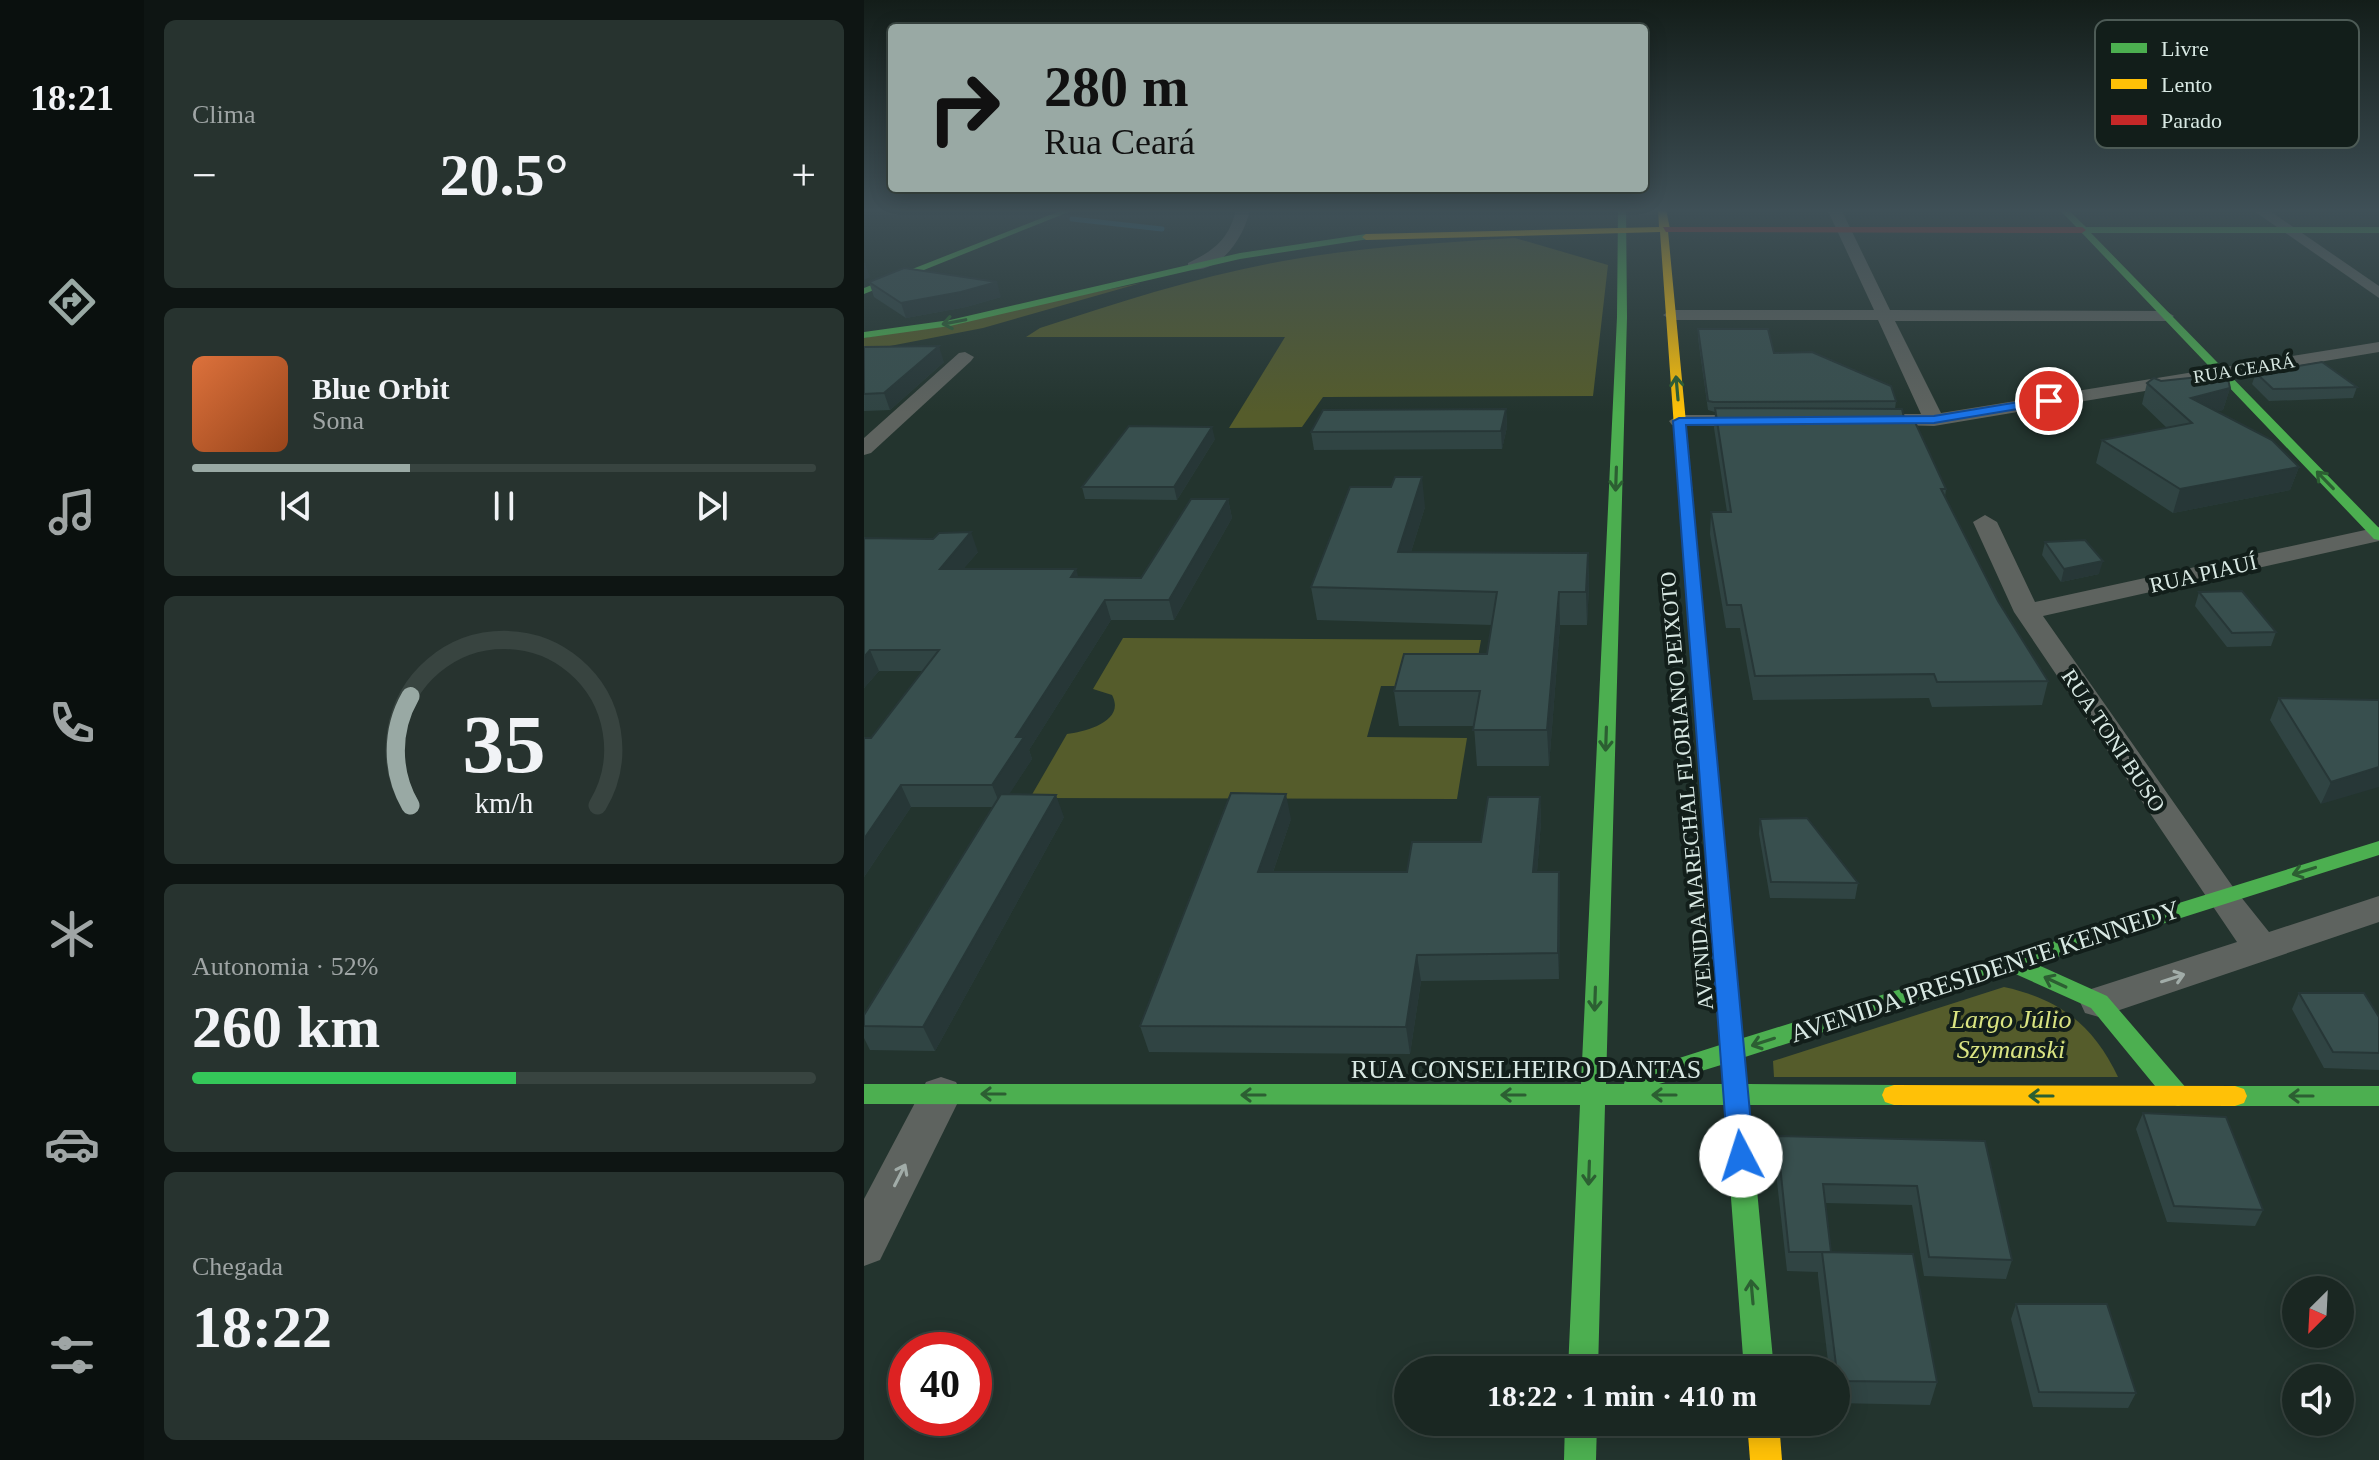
<!DOCTYPE html>
<html lang="pt">
<meta charset="utf-8">
<style>
:root{--surface:#1a2722;--page:#27332f;--text:#f1f3f6;--muted:#9fa5a5;--line:#384440;--accent:#99a9a4}
body{margin:0;font-family:Georgia,serif;background:var(--page);color:var(--text);height:100vh;display:flex;flex-direction:column;font-size:30px;white-space:nowrap}
*{box-sizing:border-box;margin:0}
p{font-size:26px;color:var(--muted)}
.icon{flex:none;width:44px;height:44px;fill:none;stroke:currentColor;stroke-width:2;stroke-linecap:round;stroke-linejoin:round}
.map{position:relative;flex:1;overflow:hidden}
.panel{display:flex;flex-direction:column;gap:20px;padding:20px;background:#0e1513;width:720px}
.panel>*{flex:none}
.guide{position:absolute;left:24px;top:24px;width:760px;height:168px;border-radius:8px;box-shadow:0 4px 20px #0003,0 0 0 2px var(--line);background:#99a9a4;color:#111;overflow:hidden}
.needle{width:52px;rotate:204deg}
.controls{position:absolute;left:1418px;top:1276px;display:grid;gap:16px}
.controls a{display:grid;place-items:center;width:72px;height:72px;border-radius:50%;background:var(--surface);box-shadow:0 4px 20px #0003,0 0 0 2px var(--line);font-size:40px}
.speed{position:absolute;left:24px;top:1332px;display:flex;gap:16px;font-size:40px;font-weight:700;text-align:center}
.speed>*{display:grid;place-content:center;width:104px;height:104px;border-radius:50%;background:var(--surface);box-shadow:0 4px 20px #0003,0 0 0 2px var(--line);line-height:1}
.speed .limit{border:12px solid #d22;background:#fff;color:#111}
.pin{position:absolute;display:grid;place-items:center;width:68px;height:68px;color:#fff;margin:-34px;border:4px solid #fff;border-radius:50%;box-shadow:0 2px 8px #0007}
.me{position:absolute;width:88px;margin:-44px;rotate:355deg;stroke-linejoin:round;filter:drop-shadow(0 0 6px #0008)}
.turn{display:flex;align-items:center;gap:28px;height:168px;padding:0 24px;font-size:36px}
.turn .icon{width:104px;height:104px;stroke-width:2.5}
.turn b{display:block;font-size:56px;line-height:68px}
.big{font-size:60px;font-weight:800;line-height:1.1}
.panel .widget{flex:1;display:flex;flex-direction:column;justify-content:center;gap:12px;min-width:0;padding:0 28px;border-radius:12px;background:var(--page)}
.panel .dial{align-items:center;gap:0}
.dial svg{height:208px;overflow:visible;fill:none;stroke:var(--line);stroke-width:7;stroke-linecap:round;text-anchor:middle}
.dial text{fill:var(--text);stroke:none}
.song{display:flex;align-items:center;gap:24px}
.cover{width:96px;height:96px;border-radius:12px;background:linear-gradient(135deg,hsl(20 70% 55%),hsl(20 70% 35%))}
.played{height:8px;border-radius:4px;background:linear-gradient(90deg,var(--accent) 35%,var(--line) 35%)}
.keys{display:flex;justify-content:space-around;direction:ltr}
.heat{display:flex;justify-content:space-between;align-items:center;font-size:44px;direction:ltr}
.charge{height:12px;border-radius:6px;background:linear-gradient(90deg,#34c759 52%,var(--line) 0)}
.trip{position:absolute;left:530px;top:1356px;width:456px;height:80px;border-radius:40px;background:var(--surface);box-shadow:0 4px 20px #0003,0 0 0 2px var(--line);font-weight:800;line-height:80px;text-align:center}
main{display:flex;flex:1;min-height:0}
.tabs{display:flex;flex-direction:column;width:144px;justify-content:space-around;align-items:center;background:#0a100e;color:var(--muted)}
.tabs .icon{width:56px;height:56px}
.tabs .on{color:var(--accent)}
.tabs b{font-size:36px;color:var(--text)}
.map>svg:first-child{display:block}
.green{fill:#555c2b}
.lines{fill:none;stroke-linecap:round;stroke-linejoin:round}
.stream{stroke:#236c8d;stroke-width:5}
.street{fill:#5e635f;fill-rule:evenodd}
.fast{fill:#4caf50;fill-rule:evenodd}
.slow{fill:#ffc107;fill-rule:evenodd}
.jam{fill:#c62828;fill-rule:evenodd}
.wall{fill:#304443}
.shaded-wall{fill:#273737}
.building{fill:#384f4e;stroke:#273737;stroke-width:2}
.oneway{stroke:#2c5f32}
.oneway2{stroke:#a1aca8}
.route{fill:#1a73e8;stroke:#114b97;stroke-width:2}
.labels{text-anchor:middle;stroke-width:8;stroke-linejoin:round;paint-order:stroke}
.far-street-label{font-size:18px;fill:#d8e8e3;stroke:#121e1a}
.street-label{font-size:22px;fill:#d8e8e3;stroke:#121e1a}
.near-street-label{font-size:26px;fill:#d8e8e3;stroke:#121e1a}
.near-park-label{font-size:26px;font-style:italic;fill:#dae482;stroke:#121e1a}
.key{fill:#121e1a;stroke:#4d5b56;stroke-width:2}
.key-label{font-size:22px;fill:#d8e8e3}
</style>
<main>
<nav class="tabs">
<b>18:21</b>
<svg class="icon on" aria-label="directions" viewBox="0 0 24 24"><path d="M12 3l9 9-9 9-9-9zM9 14v-3h6M13 9l2 2-2 2"/></svg>
<svg class="icon" aria-label="music" viewBox="0 0 24 24"><path d="M9 18V5l10-2v13"/><circle cx="6" cy="18" r="3"/><circle cx="16" cy="16" r="3"/></svg>
<svg class="icon" aria-label="phone" viewBox="0 0 24 24"><path d="M5 4h4l2 5-3 2q2 4 5 5l2-3 5 2v4C11 20 4 13 5 4z"/></svg>
<svg class="icon" aria-label="climate" viewBox="0 0 24 24"><path d="M12 3v18M4 7l16 10M4 17L20 7"/></svg>
<svg class="icon" aria-label="car" viewBox="0 0 24 24"><path d="M5 17H2v-5l4-1 3-4h7l3 4 3 1v5h-3M9 17h6M6 11h13"/><circle cx="7" cy="17" r="2"/><circle cx="17" cy="17" r="2"/></svg>
<svg class="icon" aria-label="filters" viewBox="0 0 24 24"><path d="M4 7h16M4 17h16"/><circle cx="9" cy="7" r="2"/><circle cx="15" cy="17" r="2"/></svg>
</nav>
<section class="panel">
<div class="widget"><p>Clima</p>
<div class="heat"><a>−</a><b class="big">20.5°</b><a>+</a></div>
</div>
<div class="widget">
<div class="song"><i class="cover"></i><div><b>Blue Orbit</b><p>Sona</p></div></div>
<div class="played"></div>
<div class="keys"><svg class="icon" aria-label="previous" viewBox="0 0 24 24"><path d="M18 5L8 12l10 7zM5 5v14"/></svg><svg class="icon" aria-label="pause" viewBox="0 0 24 24"><path d="M8 5v14M16 5v14"/></svg><svg class="icon" aria-label="next" viewBox="0 0 24 24"><path d="M6 5l10 7-10 7zM19 5v14"/></svg></div>
</div>
<div class="widget dial"><svg viewBox="0 0 100 80">
<path d="M14 69A42 42 0 1 1 86 69"/>
<path d="M14 69A42 42 0 0 1 14 27" stroke="#99a9a4"/>
<text x="50" y="56" font-size="32" font-weight="700">35</text>
<text x="50" y="72" font-size="11">km/h</text>
</svg></div>
<div class="widget"><p>Autonomia · 52%</p><b class="big">260 km</b><div class="charge"></div></div>
<div class="widget"><p>Chegada</p><b class="big">18:22</b></div>
</section>
<div class="map">
<svg width="1515" height="1460" viewBox="0 0 1515 1460">
<rect width="100%" height="100%" fill="#23342e"/>
<g class="green">
<path d="M651,238L744,265L729,396L459,397L438,427L365,428L421,337H162L176,328C256,302 336,276 419,261C496,247 574,243 651,238Z"/>
<path d="M277,283L119,328L0,351V338Z"/>
<path d="M259,638L617,640L609,686H517L503,737L603,738L593,799L166,798L203,734C222,732 262,721 248,695L229,689Z"/>
<path d="M1140,987C1196,999 1230,1026 1254,1077H910L909,1061Z"/>
</g>
<g class="lines">
<path class="stream" d="M208,219L298,229"/>
<g class="street">
<path d="M372,209H386C381,236 356,275 324,269V263C350,251 366,238 372,209Z"/>
<path d="M963,209H977L1026,310L1302,311L1310,316L1302,321H1031L1077,413L1515,342V352L1070,426L994,424L991,420L1001,414H1057L1014,320H807L799,315L807,310H1010Z"/>
<path d="M1387,209H1403L1515,286V298Z"/>
<path d="M101,352L110,357L107,361L7,453L0,455V438L95,353Z"/>
<path d="M815,415H889L899,421L889,427L808,425L805,421Z"/>
<path d="M1121,515L1133,522L1171,602L1515,527V541L1179,616L1369,887L1405,932L1515,896V922L1235,1017L1221,1013L1216,1002L1221,991L1373,942L1150,612L1109,522Z"/>
<path d="M77,1077L92,1082L98,1094L16,1260L0,1266V1199L62,1082Z"/>
</g>
<g class="fast">
<path d="M201,209H212L0,294V288Z"/>
<path d="M754,209H762L763,317L742,1084H760L762,1075L856,1045L817,494H827L829,497L879,1038L1515,841V855L1172,964L1243,996L1323,1089L1326,1096L1323,1103L1314,1106L1305,1103L1227,1008L1147,972L881,1057L883,1084L1030,1085L1039,1088L1042,1095L1039,1102L1030,1105H885L910,1370H880L860,1105H741L734,1370H704L716,1105L0,1104V1084H717L753,317ZM857,1065L859,1084H795Z"/>
<path d="M1195,209H1203L1222,227H1515V233H1227L1515,528V540L1510,539Z"/>
<path d="M502,234L505,239L376,259L86,326L0,338V332L86,320L376,253Z"/>
<path d="M1371,1086H1515V1106H1371L1362,1103L1359,1096L1362,1089Z"/>
<path d="M701,1422H733L732,1460H700Z"/>
</g>
<g class="slow">
<path d="M794,209H802L806,229L804,231L829,497L822,501L815,497L796,232L502,240L498,237L502,234L795,227Z"/>
<path d="M1030,1085L1371,1086L1380,1089L1383,1096L1380,1103L1371,1106L1030,1105L1021,1102L1018,1095L1021,1088Z"/>
<path d="M883,1422H915L918,1460H886Z"/>
</g>
<path class="jam" d="M799,227H1218L1222,230L1218,233L802,232Z"/>
</g>
<g class="wall">
<path d="M5,282L137,297L102,307L42,318L10,297Z"/>
<path d="M834,329L910,353L1032,401L1031,409L1041,422L1082,489L1081,497L1134,601L1184,681L1178,705L1068,707L1065,698L889,700L876,628H862L846,534L847,512H863L850,428L851,412L844,410L834,338Z"/>
<path d="M0,347L80,362L26,410L0,411Z"/>
<path d="M1392,373L1493,387L1489,398L1405,401L1388,384Z"/>
<path d="M1297,381L1366,388L1359,410L1353,411L1435,467L1426,490L1309,513L1232,463L1238,440L1303,428L1278,404L1283,383Z"/>
<path d="M642,409L643,427L638,449L450,450L447,432Z"/>
<path d="M351,439L313,500L221,499L218,487Z"/>
<path d="M364,499L368,518L310,620H247L165,750L168,759L145,794L200,817L71,1051L6,1050L0,1038V1015L129,807H47L0,877V738H7L59,671H15L0,688V538L114,552L99,569L214,577L277,578Z"/>
<path d="M561,507L547,552L724,553L725,586L723,625H696L685,766H613L610,726H535L530,691L623,654L628,625L453,620L447,587Z"/>
<path d="M1181,542L1235,574L1197,582L1178,555Z"/>
<path d="M1335,592L1412,632L1407,646L1363,647L1331,606Z"/>
<path d="M1415,698L1515,700L1457,804L1406,720Z"/>
<path d="M676,797L677,822L673,872H695L696,898L695,979L557,981L546,1054L285,1052L276,1026L427,819L409,872H543L617,842Z"/>
<path d="M896,819L994,883L991,899L906,898L895,834Z"/>
<path d="M1435,993L1515,1017V1070L1460,1068L1428,1009Z"/>
<path d="M1279,1113L1399,1210L1391,1226L1303,1222L1272,1129Z"/>
<path d="M913,1136L1121,1141L1148,1260L1142,1279L1060,1276L1048,1205L961,1203L967,1252L1073,1382L1066,1405L972,1403V1370H965L954,1276V1272L923,1271L910,1155Z"/>
<path d="M1152,1304L1272,1393L1264,1408L1169,1407L1147,1319Z"/>
</g>
<g class="shaded-wall">
<path d="M0,263H1L6,277L0,280Z"/>
<path d="M133,282L137,297L102,307L42,318L37,303Z"/>
<path d="M75,346L80,362L26,410L20,393Z"/>
<path d="M1366,388L1359,410L1323,419L1327,398Z"/>
<path d="M642,409L643,427L638,449L637,431Z"/>
<path d="M348,427L351,439L313,500L310,487Z"/>
<path d="M1435,467L1426,490L1309,513L1316,489Z"/>
<path d="M558,477L561,507L537,584L534,552Z"/>
<path d="M364,499L368,518L310,620L305,600Z"/>
<path d="M107,532L114,552L83,588L76,569Z"/>
<path d="M724,553L725,586L723,625L722,592Z"/>
<path d="M1239,561L1235,574L1197,582L1200,569Z"/>
<path d="M212,569L218,589L207,577Z"/>
<path d="M695,592L696,625L685,766L683,730Z"/>
<path d="M241,600L247,620L165,750L168,759L137,807L128,785L152,737Z"/>
<path d="M6,650L15,671L0,688V657Z"/>
<path d="M1515,767V787L1457,804L1467,782Z"/>
<path d="M37,785L47,807L0,877V839Z"/>
<path d="M422,794L427,819L400,898L394,872Z"/>
<path d="M192,795L200,817L71,1051L59,1027Z"/>
<path d="M676,797L677,822L671,898L669,872Z"/>
<path d="M695,872L696,898L695,979L694,953Z"/>
<path d="M553,955L557,981L546,1054L542,1027Z"/>
</g>
<g class="building">
<path d="M40,268L133,282L97,292L37,303L5,282Z"/>
<path d="M834,329H904L910,353L948,352L1027,386L1032,401L849,402L844,401Z"/>
<path d="M75,346L20,393L0,394V347Z"/>
<path d="M1458,362L1493,387L1409,389L1392,373Z"/>
<path d="M1363,374L1366,388L1327,398L1408,440L1435,467L1316,489L1238,440L1328,423L1283,383L1290,378L1297,381Z"/>
<path d="M851,408L1038,409L1041,422H1051L1082,489H1077L1134,601L1184,681L1073,682L1070,674L891,676L877,605H863L847,512H867Z"/>
<path d="M642,409L637,431L447,432L459,410Z"/>
<path d="M265,426L348,427L310,487H218Z"/>
<path d="M531,477H558L534,552L724,553L722,592H695L683,730H609L616,691H530L540,654H623L633,592L447,587L486,487H527Z"/>
<path d="M327,499H364L305,600H241L152,737H160L128,785H37L0,839V738H7L75,650H6L0,657V538L69,539L75,533L107,532L76,569H212L207,577L277,578Z"/>
<path d="M1221,540L1239,561L1200,569L1181,542Z"/>
<path d="M1378,591L1412,632L1368,633L1335,592Z"/>
<path d="M1415,698L1515,700V767L1467,782Z"/>
<path d="M367,793L422,794L394,872H543L548,842H617L624,797H676L669,872H695L694,953L553,955L542,1027L276,1026Z"/>
<path d="M137,794L192,795L59,1027L0,1026V1015Z"/>
<path d="M943,818L994,883L907,882L896,819Z"/>
<path d="M1435,993H1500L1515,1017V1053L1469,1052Z"/>
<path d="M1279,1113L1362,1117L1399,1210L1310,1206Z"/>
<path d="M913,1136L1121,1141L1148,1260L1065,1257L1053,1186L959,1184L967,1252H925Z"/>
<path d="M958,1252L1049,1254L1073,1382L974,1381Z"/>
<path d="M1152,1304H1243L1272,1393L1175,1392Z"/>
</g>
<defs><path id="oneway-shaft" d="M-6 0H5M1.5-3L5.5 0L1.5 3" fill="none" stroke-width="1.6" stroke-linecap="round" stroke-linejoin="round" transform="scale(2)"/></defs>
<g class="oneway">
<use href="#oneway-shaft" transform="translate(90 322) rotate(169)"/>
<use href="#oneway-shaft" transform="translate(813 388) rotate(-95)"/>
<use href="#oneway-shaft" transform="translate(752 479) rotate(92)"/>
<use href="#oneway-shaft" transform="translate(1461 480) rotate(-134)"/>
<use href="#oneway-shaft" transform="translate(742 739) rotate(92)"/>
<use href="#oneway-shaft" transform="translate(1440 871) rotate(163)"/>
<use href="#oneway-shaft" transform="translate(1191 982) rotate(-155)"/>
<use href="#oneway-shaft" transform="translate(731 999) rotate(92)"/>
<use href="#oneway-shaft" transform="translate(899 1042) rotate(162)"/>
<use href="#oneway-shaft" transform="translate(129 1094) rotate(-180)"/>
<use href="#oneway-shaft" transform="translate(389 1095) rotate(-180)"/>
<use href="#oneway-shaft" transform="translate(649 1095) rotate(-180)"/>
<use href="#oneway-shaft" transform="translate(800 1095) rotate(-180)"/>
<use href="#oneway-shaft" transform="translate(1177 1096) rotate(-180)"/>
<use href="#oneway-shaft" transform="translate(1437 1096) rotate(-180)"/>
<use href="#oneway-shaft" transform="translate(725 1173) rotate(92)"/>
<use href="#oneway-shaft" transform="translate(888 1292) rotate(-95)"/>
</g>
<g class="oneway2">
<use href="#oneway-shaft" transform="translate(1309 978) rotate(-18)"/>
<use href="#oneway-shaft" transform="translate(36 1175) rotate(-63)"/>
</g>
<linearGradient id="sky" x2="0" y2="1"><stop stop-color="#131d19"/><stop offset="0.51" stop-color="#3f5057"/><stop offset="1" stop-color="#3f5057" stop-opacity="0"/></linearGradient>
<rect width="1515" height="413" fill="url(#sky)"/>
<path class="route" d="M1185,397L1189,398V403L1070,423L822,425L890,1156L887,1165L877,1168L868,1165L864,1156L809,421L815,418L1070,416Z"/>
<g class="labels">
<g class="far-street-label">
<text transform="translate(1380 369) rotate(-9)" y="6">RUA CEARÁ</text>
</g>
<g class="street-label">
<text transform="translate(1339 573) rotate(-13)" y="8">RUA PIAUÍ</text>
<text transform="translate(1250 740) rotate(56)" y="8">RUA TONI BUSO</text>
<text transform="translate(822 791) rotate(-95)" y="8">AVENIDA MARECHAL FLORIANO PEIXOTO</text>
</g>
<g class="near-street-label">
<text transform="translate(1121 971) rotate(-18)" y="9">AVENIDA PRESIDENTE KENNEDY</text>
<text x="662" y="1078">RUA CONSELHEIRO DANTAS</text>
</g>
<g class="near-park-label">
<text x="1147" y="1028">Largo Júlio<tspan x="1147" dy="30">Szymanski</tspan></text>
</g>
</g>
<rect x="1231" y="20" width="264" height="128" rx="12" class="key"/>
<rect x="1247" y="43" width="36" height="10" fill="#4caf50"/>
<rect x="1247" y="79" width="36" height="10" fill="#ffc107"/>
<rect x="1247" y="115" width="36" height="10" fill="#c62828"/>
<g class="key-label">
<text x="1297" y="56">Livre</text>
<text x="1297" y="92">Lento</text>
<text x="1297" y="128">Parado</text>
</g>
</svg>
<div class="controls">
<a><svg class="needle" viewBox="-14 -14 28 28"><path d="M0-13l5 13h-10z" fill="#e53935"/><path d="M0 13l5-13h-10z" fill="#9fa5a5"/></svg></a>
<a><svg class="icon" aria-label="sound" viewBox="0 0 24 24"><path d="M4 9h4l5-4v14l-5-4H4zM17 9q2 3 0 6"/></svg></a>
</div>
<div class="speed"><div class="limit">40</div></div>
<div class="pin" style="left:1185px;top:401px;background:#d93025"><svg class="icon" aria-label="arrive" viewBox="0 0 24 24"><path d="M6 21V4h12l-3 4 3 4H6"/></svg></div>
<svg class="me" style="left:877px;top:1156px" viewBox="-20 -20 40 40"><circle r="19" fill="#fff"/><path d="M0-13L10 11 0 6-10 11z" fill="#1a73e8"/></svg>
<div class="trip">18:22 · 1 min · 410 m</div>
<div class="guide">
<div class="turn"><svg class="icon" aria-label="right" viewBox="0 0 24 24"><path d="M7 20v-9h11M14 6l5 5-5 5"/></svg><div><b>280 m</b>Rua Ceará</div></div>
</div>
</div>
</main>
